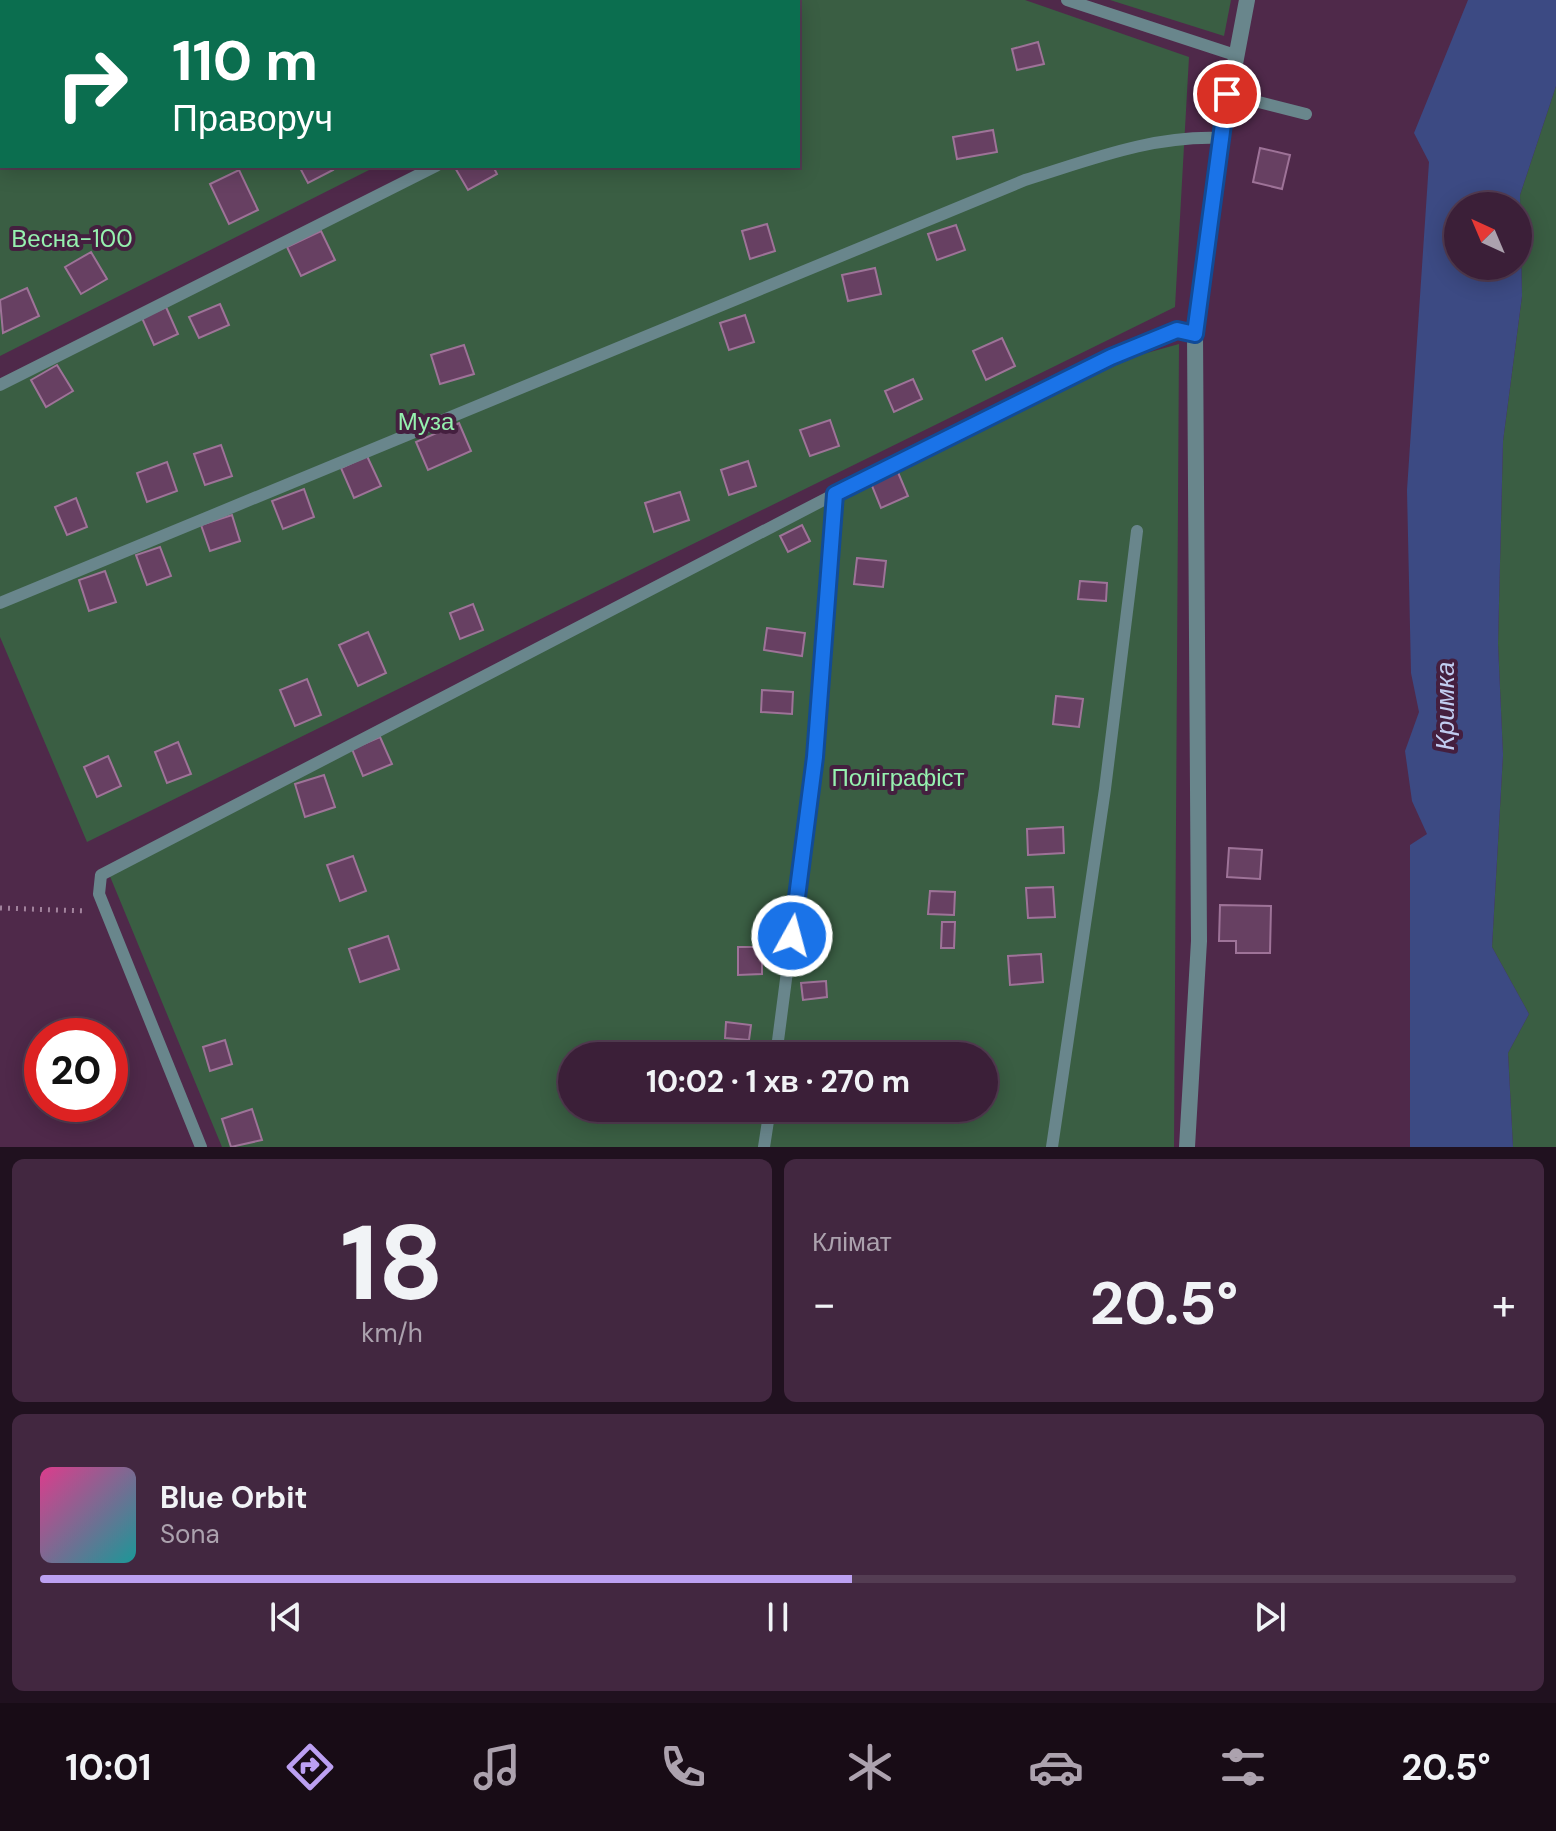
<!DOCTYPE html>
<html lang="uk">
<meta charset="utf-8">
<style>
:root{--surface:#3b1f38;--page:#422740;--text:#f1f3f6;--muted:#aca2ae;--line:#543d53;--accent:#bca0f2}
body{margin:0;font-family:"DM Sans",sans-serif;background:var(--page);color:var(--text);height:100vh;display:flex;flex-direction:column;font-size:30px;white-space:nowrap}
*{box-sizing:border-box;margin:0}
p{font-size:26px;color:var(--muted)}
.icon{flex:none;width:44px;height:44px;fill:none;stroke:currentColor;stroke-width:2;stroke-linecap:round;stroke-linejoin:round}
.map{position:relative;height:1147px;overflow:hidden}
.sheet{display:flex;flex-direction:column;gap:12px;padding:12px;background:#20111f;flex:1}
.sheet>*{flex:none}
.guide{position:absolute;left:0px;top:0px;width:800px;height:168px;box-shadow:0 4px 20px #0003,0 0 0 2px var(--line);background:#0b6e4f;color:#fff;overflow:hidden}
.needle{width:52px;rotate:316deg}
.controls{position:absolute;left:1444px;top:192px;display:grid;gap:16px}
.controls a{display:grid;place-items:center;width:88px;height:88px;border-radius:50%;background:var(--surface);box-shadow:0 4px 20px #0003,0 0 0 2px var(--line);font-size:40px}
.speed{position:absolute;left:24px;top:1018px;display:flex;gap:16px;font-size:40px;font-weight:700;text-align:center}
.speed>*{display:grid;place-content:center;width:104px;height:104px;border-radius:50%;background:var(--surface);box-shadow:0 4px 20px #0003,0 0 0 2px var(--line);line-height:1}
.speed .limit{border:12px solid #d22;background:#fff;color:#111}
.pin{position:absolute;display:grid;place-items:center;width:68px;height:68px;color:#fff;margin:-34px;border:4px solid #fff;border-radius:50%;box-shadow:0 2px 8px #0007}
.me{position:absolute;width:88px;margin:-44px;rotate:7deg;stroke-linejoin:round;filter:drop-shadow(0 0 6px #0008)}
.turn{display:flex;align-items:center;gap:28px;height:168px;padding:0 40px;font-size:36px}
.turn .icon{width:104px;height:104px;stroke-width:2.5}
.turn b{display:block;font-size:56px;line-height:68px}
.big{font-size:60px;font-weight:700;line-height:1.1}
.sheet .widget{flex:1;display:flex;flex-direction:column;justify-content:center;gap:12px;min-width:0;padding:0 28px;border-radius:12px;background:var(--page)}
.sheet .dial{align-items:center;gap:0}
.dial b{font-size:104px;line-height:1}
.song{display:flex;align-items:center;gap:24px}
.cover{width:96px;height:96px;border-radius:12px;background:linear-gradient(135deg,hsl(330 70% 55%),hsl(180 70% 35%))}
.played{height:8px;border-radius:4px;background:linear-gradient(90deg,var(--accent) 55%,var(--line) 55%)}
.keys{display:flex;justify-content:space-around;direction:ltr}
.heat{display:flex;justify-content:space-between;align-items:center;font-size:44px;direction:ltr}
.sheet .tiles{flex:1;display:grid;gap:12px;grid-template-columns:1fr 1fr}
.widget:last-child{grid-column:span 2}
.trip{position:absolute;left:558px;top:1042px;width:440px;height:80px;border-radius:40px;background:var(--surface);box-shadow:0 4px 20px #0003,0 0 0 2px var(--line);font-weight:700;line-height:80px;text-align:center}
.tabs{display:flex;height:128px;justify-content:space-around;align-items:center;background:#180c16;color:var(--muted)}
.tabs .icon{width:56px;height:56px}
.tabs .current{color:var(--accent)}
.tabs b{font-size:36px;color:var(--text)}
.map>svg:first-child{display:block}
.green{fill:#3a5e43;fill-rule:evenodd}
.water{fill:#3c4a83;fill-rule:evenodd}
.building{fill:#674062;stroke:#9e7398;stroke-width:2}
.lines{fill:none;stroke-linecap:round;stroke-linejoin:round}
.path{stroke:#a2839d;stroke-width:5;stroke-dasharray:2 6;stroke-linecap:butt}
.lane{stroke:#69868c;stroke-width:12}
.street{stroke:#69868c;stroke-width:16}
.route-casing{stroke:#114b97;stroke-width:20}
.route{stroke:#1a73e8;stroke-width:14}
.labels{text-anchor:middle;stroke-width:8;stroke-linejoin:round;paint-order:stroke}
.park-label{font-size:24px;fill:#96f1af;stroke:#441f3f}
.water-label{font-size:26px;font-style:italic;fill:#c1ccf0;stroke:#441f3f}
</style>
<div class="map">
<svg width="1556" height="1147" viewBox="0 0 1556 1147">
<rect width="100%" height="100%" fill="#4f294a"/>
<g class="green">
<path d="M0,0H706L2,2V166H377L0,356Z"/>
<path d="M765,0H1025L1189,57L1175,307L87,842L0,637V380L431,166H798V2H761Z"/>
<path d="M1110,0H1231L1224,36Z"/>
<path d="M1556,86V1147H1513L1508,1053L1529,1014L1492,947L1503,755L1498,644L1503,441L1522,296L1520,195Z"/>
<path d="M1179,344L1174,1147H222L109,874L555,638L1100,366ZM572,1056H984V1108H572Z"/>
</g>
<path class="water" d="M1468,0H1556V86L1520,195L1522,296L1503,441L1498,644L1503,755L1492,947L1529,1014L1508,1053L1513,1147H1410V845L1427,834L1412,801L1405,751L1419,712L1411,673L1407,490L1429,162L1414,133ZM1458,206H1518V266H1458Z"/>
<g class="building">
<path d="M1038,42L1044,64L1017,70L1012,49Z"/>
<path d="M993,130L997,152L957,159L953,137Z"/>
<path d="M1260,148L1290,155L1282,189L1253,182Z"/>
<path d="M299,166H331L333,170L308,183Z"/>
<path d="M454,166H493L497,174L468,190Z"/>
<path d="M239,170L258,210L229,224L210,184Z"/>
<path d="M767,224L775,251L750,259L742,231Z"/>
<path d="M956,225L965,250L937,260L928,234Z"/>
<path d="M321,231L335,260L301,276L287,247Z"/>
<path d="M91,252L107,279L81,294L65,267Z"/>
<path d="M875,268L881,294L848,301L842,275Z"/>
<path d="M27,288L39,316L3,333L0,300Z"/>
<path d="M220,304L229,325L199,338L189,317Z"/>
<path d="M166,307L178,334L154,345L142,318Z"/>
<path d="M745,315L754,342L729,350L720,323Z"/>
<path d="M1002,338L1015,366L986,380L973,351Z"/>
<path d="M464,345L474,374L440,384L431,355Z"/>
<path d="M57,365L73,391L46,407L31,380Z"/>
<path d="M913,379L922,399L894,412L885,391Z"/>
<path d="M830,420L839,446L810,456L800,430Z"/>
<path d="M459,423L471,451L428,470L416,442Z"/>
<path d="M221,445L232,476L205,485L194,454Z"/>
<path d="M367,456L381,486L354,498L341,468Z"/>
<path d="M748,461L756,486L729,495L721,470Z"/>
<path d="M167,462L177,491L147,502L137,473Z"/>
<path d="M897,470L908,496L881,508L870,481Z"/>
<path d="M304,489L314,517L283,529L272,501Z"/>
<path d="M680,492L689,520L654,532L645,503Z"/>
<path d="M76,498L87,527L67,535L55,507Z"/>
<path d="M232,515L240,541L210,551L201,525Z"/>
<path d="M802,525L810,541L788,552L780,536Z"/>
<path d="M160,547L171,576L147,585L136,555Z"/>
<path d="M857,558L886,561L883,587L854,584Z"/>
<path d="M105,571L116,602L89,611L79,580Z"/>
<path d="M1080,581L1107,583L1106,601L1078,599Z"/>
<path d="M473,604L483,630L460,639L450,613Z"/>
<path d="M767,628L805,633L802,656L764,650Z"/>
<path d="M368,632L386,673L358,686L339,645Z"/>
<path d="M307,679L321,715L295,726L280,690Z"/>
<path d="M762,690L793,692L792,714L761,712Z"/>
<path d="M1056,696L1083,699L1079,727L1053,724Z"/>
<path d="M380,737L392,764L363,776L352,749Z"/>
<path d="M178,742L191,774L167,783L155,752Z"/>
<path d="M108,756L121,786L97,797L84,767Z"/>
<path d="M324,775L335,807L305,817L295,784Z"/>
<path d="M1063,827L1064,853L1028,855L1027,829Z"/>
<path d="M1229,848L1262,850L1260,879L1227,877Z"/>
<path d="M353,856L366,891L340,901L327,865Z"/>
<path d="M1053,887L1055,917L1028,918L1026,888Z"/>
<path d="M930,891L955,892L954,915L928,914Z"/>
<path d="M1220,905L1271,906L1270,953H1236V941H1219Z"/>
<path d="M942,922H955L954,948H941Z"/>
<path d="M388,936L399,969L360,982L349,949Z"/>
<path d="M738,947H762V974L738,975Z"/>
<path d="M1041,954L1043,982L1010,985L1008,956Z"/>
<path d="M826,981L827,997L803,1000L801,983Z"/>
<path d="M726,1022L751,1025L749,1040L725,1038Z"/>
<path d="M225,1040L232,1064L210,1071L203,1047Z"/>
<path d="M814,1050L816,1056H790L789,1054Z"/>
<path d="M252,1109L262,1140L231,1147L222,1119Z"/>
</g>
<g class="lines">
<path class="path" d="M0,908L87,911"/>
<g class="lane">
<path d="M1067,0L1235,55"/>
<path d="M255,2L259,0"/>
<path d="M753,2L758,0"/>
<path d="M1227,94L1306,114"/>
<path d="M0,125L2,124"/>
<path d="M0,385L436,166"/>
<path d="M0,603L1025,180C1090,160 1152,135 1221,138"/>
<path d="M776,1056L815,757L835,494"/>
<path d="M201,1147L99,894L101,875L835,494L1111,357L1177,330L1195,334"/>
<path d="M764,1147L770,1108"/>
<path d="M1052,1147L1105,789L1137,531"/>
</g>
<path class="street" d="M1187,1147L1199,941L1195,334L1221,138L1247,0"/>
</g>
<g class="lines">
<defs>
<path id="route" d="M792,936L815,757L835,494L1111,357L1177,330L1195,334L1227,94"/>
</defs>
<use href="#route" class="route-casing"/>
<use href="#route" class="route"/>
</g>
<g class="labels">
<g class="park-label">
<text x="72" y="247">Весна-100</text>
<text x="426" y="430">Муза</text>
<text x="898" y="786">Поліграфіст</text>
</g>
<g class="water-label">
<text transform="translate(1445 706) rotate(-90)" y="9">Кримка</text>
</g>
</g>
</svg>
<div class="controls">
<a><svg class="needle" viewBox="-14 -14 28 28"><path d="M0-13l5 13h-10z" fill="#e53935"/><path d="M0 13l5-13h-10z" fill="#aca2ae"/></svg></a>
</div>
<div class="speed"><div class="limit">20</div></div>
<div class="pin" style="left:1227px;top:94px;background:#d93025"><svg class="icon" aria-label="arrive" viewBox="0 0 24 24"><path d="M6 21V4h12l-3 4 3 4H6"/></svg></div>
<svg class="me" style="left:792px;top:936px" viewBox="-20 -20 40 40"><circle r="17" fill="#1a73e8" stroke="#fff" stroke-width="3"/><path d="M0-11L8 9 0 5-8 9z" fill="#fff"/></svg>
<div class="trip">10:02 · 1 хв · 270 m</div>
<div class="guide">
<div class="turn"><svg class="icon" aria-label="right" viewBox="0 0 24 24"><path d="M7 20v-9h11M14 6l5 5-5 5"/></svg><div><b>110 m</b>Праворуч</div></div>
</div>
</div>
<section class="sheet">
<div class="tiles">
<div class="widget dial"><b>18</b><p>km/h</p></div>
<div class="widget"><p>Клімат</p>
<div class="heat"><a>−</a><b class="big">20.5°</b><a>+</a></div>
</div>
<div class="widget">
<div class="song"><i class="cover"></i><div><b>Blue Orbit</b><p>Sona</p></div></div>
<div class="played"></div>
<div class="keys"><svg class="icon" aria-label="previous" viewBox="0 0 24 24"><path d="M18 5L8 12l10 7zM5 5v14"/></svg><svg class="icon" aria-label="pause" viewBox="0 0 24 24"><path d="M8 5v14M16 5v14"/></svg><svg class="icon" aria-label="next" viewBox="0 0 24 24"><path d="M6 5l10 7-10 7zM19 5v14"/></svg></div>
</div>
</div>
</section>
<nav class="tabs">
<b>10:01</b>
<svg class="icon current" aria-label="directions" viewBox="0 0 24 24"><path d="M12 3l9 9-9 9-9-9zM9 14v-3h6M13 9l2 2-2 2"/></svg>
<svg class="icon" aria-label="music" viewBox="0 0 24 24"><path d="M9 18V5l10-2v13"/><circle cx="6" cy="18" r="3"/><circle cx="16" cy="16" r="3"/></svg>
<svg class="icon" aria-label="phone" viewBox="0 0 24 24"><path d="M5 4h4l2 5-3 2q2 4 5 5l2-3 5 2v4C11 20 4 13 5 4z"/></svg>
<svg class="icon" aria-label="climate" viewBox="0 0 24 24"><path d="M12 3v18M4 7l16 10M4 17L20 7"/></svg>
<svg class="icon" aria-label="car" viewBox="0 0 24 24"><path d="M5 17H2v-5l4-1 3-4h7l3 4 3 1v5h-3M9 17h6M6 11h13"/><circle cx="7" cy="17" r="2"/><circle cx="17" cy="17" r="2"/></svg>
<svg class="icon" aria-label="filters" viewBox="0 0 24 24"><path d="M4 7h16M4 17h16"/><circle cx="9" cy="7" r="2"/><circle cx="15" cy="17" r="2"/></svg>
<b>20.5°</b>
</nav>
